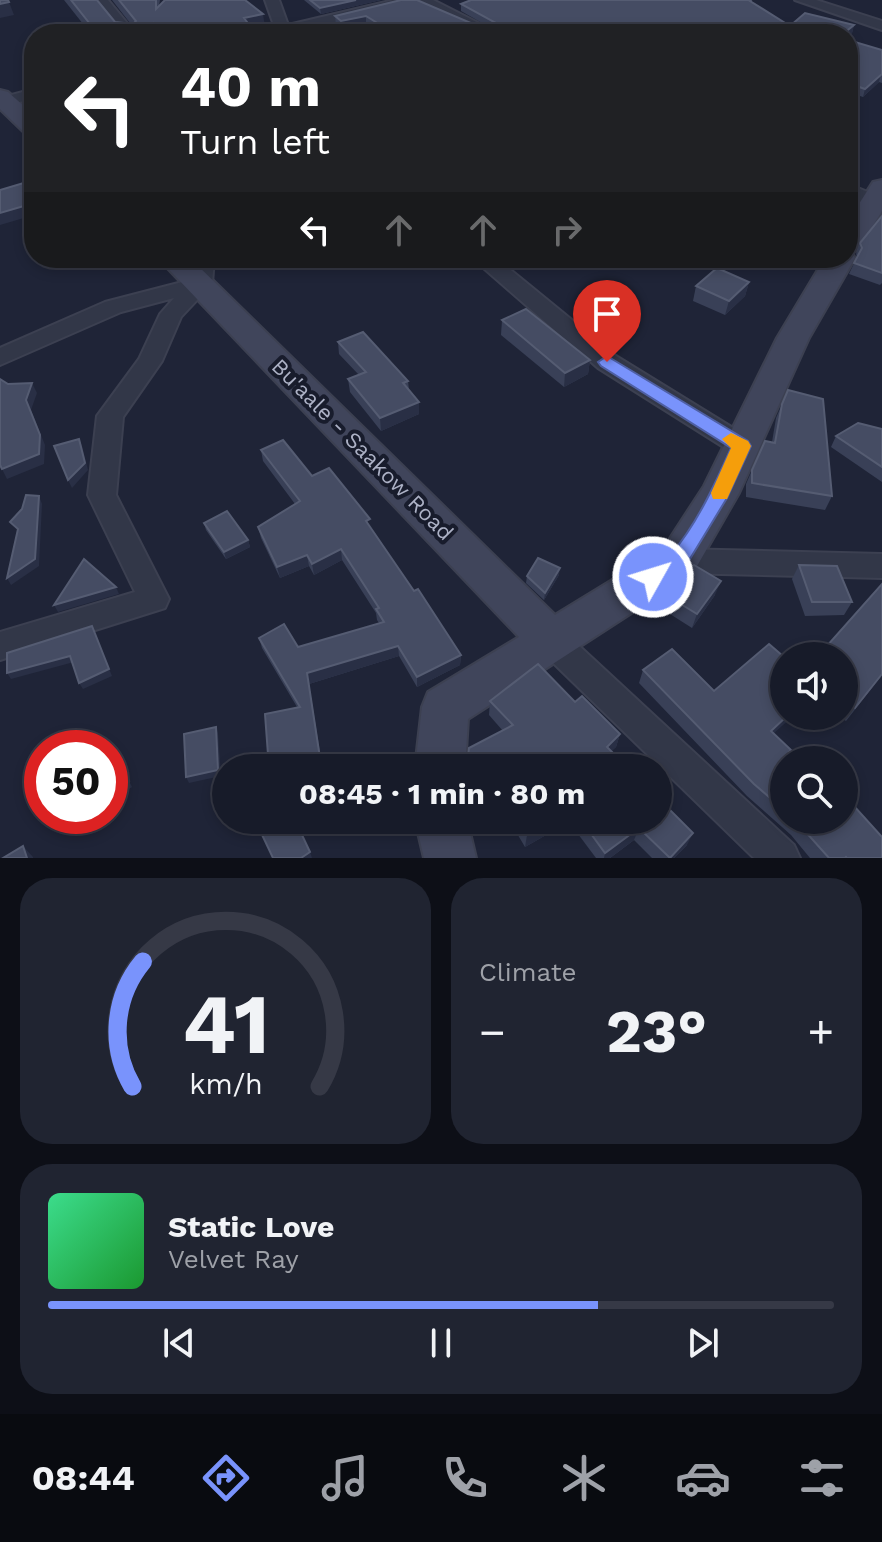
<!DOCTYPE html>
<meta charset="utf-8">
<style>
:root{--surface:#171b29;--page:#202431;--text:#f1f3f6;--muted:#9ea1a8;--line:#363946;--accent:#7993fc}
body{margin:0;font-family:"Work Sans",sans-serif;background:var(--page);color:var(--text);height:100vh;display:flex;flex-direction:column;font-size:30px;white-space:nowrap}
*{box-sizing:border-box;margin:0}
p{font-size:26px;color:var(--muted)}
.icon{flex:none;width:44px;height:44px;fill:none;stroke:currentColor;stroke-width:2;stroke-linecap:round;stroke-linejoin:round}
.map{position:relative;height:858px;overflow:hidden}
.sheet{display:flex;flex-direction:column;gap:20px;padding:20px;background:#0d0f17;flex:1}
.sheet>*{flex:none}
.hud{position:absolute;left:24px;top:24px;width:834px;height:244px;border-radius:32px;box-shadow:0 4px 12px #0003,0 0 0 2px var(--line);background:#202124;color:#fff;overflow:hidden}
.controls{position:absolute;left:770px;top:642px;display:grid;gap:16px}
.controls a{display:grid;place-items:center;width:88px;height:88px;border-radius:50%;background:var(--surface);box-shadow:0 4px 12px #0003,0 0 0 2px var(--line);font-size:40px}
.speed{position:absolute;left:24px;top:730px;display:flex;gap:16px;font-size:40px;font-weight:700;text-align:center}
.speed>*{display:grid;place-content:center;width:104px;height:104px;border-radius:50%;background:var(--surface);box-shadow:0 4px 12px #0003,0 0 0 2px var(--line);line-height:1}
.speed .limit{border:12px solid #d22;background:#fff;color:#111}
.pin{position:absolute;display:grid;place-items:center;width:68px;height:68px;color:#fff;margin:-82px -34px;border-radius:50% 50% 50% 0;rotate:-45deg;box-shadow:0 0 8px #0007}
.pin .icon{rotate:45deg}
.me{position:absolute;width:88px;margin:-44px;rotate:51deg;stroke-linejoin:round;filter:drop-shadow(0 0 6px #0008)}
.turn{display:flex;align-items:center;gap:28px;height:168px;padding:0 24px;font-size:36px}
.turn .icon{width:104px;height:104px;stroke-width:2.5}
.turn b{display:block;font-size:56px;line-height:68px}
.lanes{display:flex;align-items:center;height:76px;padding:0 24px;background:#0003;justify-content:center;gap:40px;direction:ltr}
.lanes .off{opacity:.35}
.big{font-size:60px;font-weight:700;line-height:1.1}
.sheet .widget{flex:1;display:flex;flex-direction:column;justify-content:center;gap:12px;min-width:0;padding:0 28px;border-radius:32px;background:var(--page)}
.sheet .dial{align-items:center;gap:0}
.dial svg{height:208px;overflow:visible;fill:none;stroke:var(--line);stroke-width:7;stroke-linecap:round;text-anchor:middle}
.dial text{fill:var(--text);stroke:none}
.song{display:flex;align-items:center;gap:24px}
.cover{width:96px;height:96px;border-radius:12px;background:linear-gradient(135deg,hsl(150 70% 55%),hsl(130 70% 35%))}
.played{height:8px;border-radius:4px;background:linear-gradient(90deg,var(--accent) 70%,var(--line) 70%)}
.keys{display:flex;justify-content:space-around;direction:ltr}
.heat{display:flex;justify-content:space-between;align-items:center;font-size:44px;direction:ltr}
.sheet .tiles{flex:1;display:grid;gap:20px;grid-template-columns:1fr 1fr}
.widget:last-child{grid-column:span 2}
.trip{position:absolute;left:212px;top:754px;width:460px;height:80px;border-radius:40px;background:var(--surface);box-shadow:0 4px 12px #0003,0 0 0 2px var(--line);font-weight:700;line-height:80px;text-align:center}
.tab-bar{display:flex;height:128px;justify-content:space-around;align-items:center;background:#090b10;color:var(--muted)}
.tab-bar .icon{width:56px;height:56px}
.tab-bar .selected{color:var(--accent)}
.tab-bar b{font-size:36px;color:var(--text)}
.map>svg:first-child{display:block}
.lines{fill:none;stroke-linecap:round;stroke-linejoin:round}
.street-casing{stroke:#3c4051;stroke-width:4}
.secondary-casing{stroke:#3c4051;stroke-width:4}
.street{fill:#323748;fill-rule:evenodd}
.secondary{fill:#40455b;fill-rule:evenodd}
.wall{fill:#394057}
.shaded-wall{fill:#292f45}
.building{fill:#454c63;stroke:#555c72;stroke-width:2}
.route{fill:#7993fc;stroke:#4f60a4;stroke-width:2}
.slow{fill:#f59e0b}
.labels{text-anchor:middle;stroke-width:8;stroke-linejoin:round;paint-order:stroke}
.street-label{font-size:22px;fill:#acb1c5;stroke:#181c2c}
</style>
<div class="map">
<svg width="882" height="858" viewBox="0 0 882 858">
<rect width="100%" height="100%" fill="#1f2437"/>
<g class="lines">
<defs>
<g id="street">
<path d="M94,0H108L136,34H121Z"/>
<path d="M265,0H279L288,25L394,0H433L500,34H481L417,3L291,34H263L275,28Z"/>
<path d="M795,0H816L882,21V30Z"/>
<path d="M34,89V99L0,106V98Z"/>
<path d="M848,184L880,197L882,202L873,207L848,197Z"/>
<path d="M192,258H214L212,284L181,317L162,361L123,417L116,495L169,599L165,608L0,660V632L135,592L88,495L97,416L139,359L160,314L174,298L121,312L0,365V348L105,302L190,280Z"/>
<path d="M472,258H496L616,356L751,439L755,446L751,453L742,456L733,453L598,368Z"/>
<path d="M678,549L882,554V578L678,573L667,570L663,561L667,552Z"/>
<path d="M552,627L563,631L794,845L800,858H754L541,651L536,641L541,631Z"/>
</g>
<g id="secondary">
<path d="M0,90L8,92L34,115V135L25,133L0,109Z"/>
<path d="M882,180V211L858,250L851,252L855,258L809,338L739,493L693,573L468,719L465,768H415L422,707L428,692L519,637L158,258H190L555,615L663,549L704,486L777,338L825,258H848V221L873,182Z"/>
<path d="M415,820H467L476,858H424Z"/>
</g>
</defs>
<use href="#street" class="street-casing"/>
<use href="#secondary" class="secondary-casing"/>
<use href="#street" class="street"/>
<use href="#secondary" class="secondary"/>
</g>
<g class="wall">
<path d="M64,0H97L115,22L130,23L112,0H160L159,5L265,27L252,30L256,34H91Z"/>
<path d="M304,0H381L321,14Z"/>
<path d="M401,0L480,27H489L461,11V4L751,2L790,26L854,25L852,33L848,36V34L687,33L518,34L512,31L502,34L495,30V34H379L366,26L342,32L336,26L335,16Z"/>
<path d="M848,40L882,50V83L879,82L863,97L848,92Z"/>
<path d="M882,216V283L880,285L849,274L857,257L856,254L860,243Z"/>
<path d="M700,258H720L713,264Z"/>
<path d="M749,282L745,296L725,315L693,301L696,286Z"/>
<path d="M502,320L590,360L588,374L564,387L501,335Z"/>
<path d="M338,342L408,381L409,390L419,414L381,431L350,392L348,379L359,375L339,354Z"/>
<path d="M782,404L832,496L825,510L746,497V484L752,470L772,442L776,418Z"/>
<path d="M882,429V482L831,447L836,436Z"/>
<path d="M261,450L312,476L371,529L414,591L461,655L460,665L417,687L399,656L309,684L321,758L269,768L297,707L262,648L259,638L298,647L379,623L377,620L376,613L342,560L314,575L309,566L280,578L261,538L258,527L295,504L263,461Z"/>
<path d="M204,523L248,540L250,547L226,559L206,530Z"/>
<path d="M799,565L852,602L844,615L805,616L792,579Z"/>
<path d="M559,575L544,600L526,583L527,576Z"/>
<path d="M663,593L715,595L692,628L659,607Z"/>
<path d="M844,656L882,675L846,721L839,716H844Z"/>
<path d="M643,670L714,691L774,734L791,750L784,760V820H844L882,858H810L791,835L747,796L639,683Z"/>
<path d="M490,701L575,702L620,734L616,747L611,751L628,768H459L460,758L468,757L503,731L489,715Z"/>
<path d="M509,820H658L687,845L674,858H652L634,840L610,858H596L569,822L525,847Z"/>
</g>
<g class="shaded-wall">
<path d="M356,0H381L321,14L320,8Z"/>
<path d="M9,2L14,15L0,18V4Z"/>
<path d="M263,14L265,27L246,31L244,18Z"/>
<path d="M366,16V26L342,32L341,21Z"/>
<path d="M512,24V31L503,34V27Z"/>
<path d="M154,25L156,34H130Z"/>
<path d="M854,25L852,33L848,36V34H843Z"/>
<path d="M495,27V34H473Z"/>
<path d="M881,74L879,82L863,97L865,89Z"/>
<path d="M34,202V215L0,225V213Z"/>
<path d="M749,282L745,296L725,315L729,301Z"/>
<path d="M590,360L588,374L564,387L565,373Z"/>
<path d="M32,383L37,393L31,410L45,445L44,464L7,479L2,469Z"/>
<path d="M419,402V414L381,431L380,418Z"/>
<path d="M79,439L82,446L88,470L72,488L68,480Z"/>
<path d="M39,496L42,504L39,566L11,585L7,578Z"/>
<path d="M248,540L250,547L226,559L224,552Z"/>
<path d="M341,549L342,560L314,575L312,564Z"/>
<path d="M307,555L309,566L280,578L277,567Z"/>
<path d="M560,568L559,575L544,600L545,593Z"/>
<path d="M721,581L715,595L692,628L697,614Z"/>
<path d="M116,587L119,594L58,612L54,605Z"/>
<path d="M92,626L112,676L83,689L79,683Z"/>
<path d="M398,646L399,656L309,684L322,768L307,673Z"/>
<path d="M461,655L460,665L417,687V677Z"/>
<path d="M70,656L74,662L11,679L7,673Z"/>
<path d="M787,716H793L763,743L771,731Z"/>
<path d="M216,727L218,733L221,776L189,783L186,777Z"/>
<path d="M620,734L616,747L603,760L607,747Z"/>
<path d="M116,755L132,787L110,801V793Z"/>
<path d="M554,820H570L569,822L525,847L527,835Z"/>
<path d="M256,822L260,831L246,835L242,826Z"/>
<path d="M639,828L634,840L610,858H604L605,853Z"/>
<path d="M693,833L687,845L674,858H670Z"/>
<path d="M23,846L33,857V858H27Z"/>
<path d="M310,852L312,858H301Z"/>
</g>
<g class="building">
<path d="M0,0H8L9,2L0,4Z"/>
<path d="M71,0H97L115,22L133,24L136,21L119,0H156V9L165,0H245L263,14L244,18L256,34H159L154,25V29L130,34H98Z"/>
<path d="M310,0H356L320,8Z"/>
<path d="M401,0H417L480,27H495L473,34H386L387,29L366,16L341,21L335,16Z"/>
<path d="M471,0H751L750,1L790,26L805,13L854,25L843,34H702L688,26L686,34H536L512,24L503,27L461,4Z"/>
<path d="M848,40L882,50V74L865,89L848,83Z"/>
<path d="M27,182L34,203L0,213V190Z"/>
<path d="M882,216V273L854,263L862,248L860,243Z"/>
<path d="M717,268L749,282L729,301L696,286Z"/>
<path d="M526,309L590,360L565,373L502,320Z"/>
<path d="M363,332L408,381L403,383L419,402L380,418L348,379L366,372L338,342Z"/>
<path d="M0,379L8,384L32,383L26,400L40,435L39,454L2,469L0,465Z"/>
<path d="M788,390L823,399L832,496L752,483V470L765,441L775,443L782,404Z"/>
<path d="M858,423L882,429V467L836,436Z"/>
<path d="M79,439L85,463L68,480L54,446Z"/>
<path d="M283,440L312,476L329,468L370,519L366,521L414,591L418,589L461,655L417,677L398,646L307,673L320,758L324,757L328,768H269L265,714L300,707L259,638L284,624L298,647L384,622L376,609L379,608L341,549L312,564L307,555L277,567L258,527L300,501L261,450Z"/>
<path d="M26,495L39,496L35,559L7,578L18,529L10,522L22,509Z"/>
<path d="M227,511L248,540L224,552L204,523Z"/>
<path d="M538,558L560,568L545,593L527,576Z"/>
<path d="M84,559L116,587L54,605Z"/>
<path d="M694,565L721,581L697,614L663,593L677,576Z"/>
<path d="M799,565L837,566L852,602H812Z"/>
<path d="M882,584V674L855,708L844,700V656H818Z"/>
<path d="M92,626L109,669L79,683L70,656L7,673V653Z"/>
<path d="M769,644L784,657V716H787L771,731L791,750L789,752L798,760H784V810L754,784L643,670L672,649L714,691Z"/>
<path d="M538,664L575,702L582,696L620,734L607,747L628,768H466L460,758L468,757L469,748L513,725L490,701Z"/>
<path d="M216,727L218,770L186,777L184,734Z"/>
<path d="M116,755L129,781L110,793V759Z"/>
<path d="M844,795L882,837V858H847L846,857L845,858H829L795,820H844Z"/>
<path d="M658,798L693,833L670,858L639,828L605,853L581,820H658Z"/>
<path d="M241,820H295L310,852L301,858H273L256,822L242,826Z"/>
<path d="M518,820H554L527,835Z"/>
<path d="M23,846L27,858H3Z"/>
</g>
<path class="route" d="M607,356L748,441L751,446L727,498L685,567L653,586L645,583L642,577C648,565 663,563 671,554C696,526 716,482 731,448L601,366L598,362Z"/>
<path class="slow" d="M731,433L748,441L751,446L727,499H713L711,493L731,448L722,439Z"/>
<g class="labels">
<g class="street-label">
<text transform="translate(363 449) rotate(45)" y="8">Bu'aale - Saakow Road</text>
</g>
</g>
</svg>
<div class="controls">
<a><svg class="icon" aria-label="sound" viewBox="0 0 24 24"><path d="M4 9h4l5-4v14l-5-4H4zM17 9q2 3 0 6"/></svg></a>
<a><svg class="icon" aria-label="search" viewBox="0 0 24 24"><circle cx="10" cy="10" r="6"/><path d="M15 15l6 6"/></svg></a>
</div>
<div class="speed"><div class="limit">50</div></div>
<div class="pin" style="left:607px;top:362px;background:#d93025"><svg class="icon" aria-label="arrive" viewBox="0 0 24 24"><path d="M6 21V4h12l-3 4 3 4H6"/></svg></div>
<svg class="me" style="left:653px;top:577px" viewBox="-20 -20 40 40"><circle r="17" fill="#7993fc" stroke="#fff" stroke-width="3"/><path d="M0-11L8 9 0 5-8 9z" fill="#fff"/></svg>
<div class="trip">08:45 · 1 min · 80 m</div>
<div class="hud">
<div class="turn"><svg class="icon" aria-label="left" viewBox="0 0 24 24"><path d="M17 20v-9H6M10 6l-5 5 5 5"/></svg><div><b>40 m</b>Turn left</div></div>
<div class="lanes"><svg class="icon" aria-label="left" viewBox="0 0 24 24"><path d="M17 20v-9H6M10 6l-5 5 5 5"/></svg><svg class="icon off" aria-label="ahead" viewBox="0 0 24 24"><path d="M12 20V5M6 11l6-6 6 6"/></svg><svg class="icon off" aria-label="ahead" viewBox="0 0 24 24"><path d="M12 20V5M6 11l6-6 6 6"/></svg><svg class="icon off" aria-label="right" viewBox="0 0 24 24"><path d="M7 20v-9h11M14 6l5 5-5 5"/></svg></div>
</div>
</div>
<section class="sheet">
<div class="tiles">
<div class="widget dial"><svg viewBox="0 0 100 80">
<path d="M14 69A42 42 0 1 1 86 69"/>
<path d="M14 69A42 42 0 0 1 18 21" stroke="#7993fc"/>
<text x="50" y="56" font-size="32" font-weight="700">41</text>
<text x="50" y="72" font-size="11">km/h</text>
</svg></div>
<div class="widget"><p>Climate</p>
<div class="heat"><a>−</a><b class="big">23°</b><a>+</a></div>
</div>
<div class="widget">
<div class="song"><i class="cover"></i><div><b>Static Love</b><p>Velvet Ray</p></div></div>
<div class="played"></div>
<div class="keys"><svg class="icon" aria-label="previous" viewBox="0 0 24 24"><path d="M18 5L8 12l10 7zM5 5v14"/></svg><svg class="icon" aria-label="pause" viewBox="0 0 24 24"><path d="M8 5v14M16 5v14"/></svg><svg class="icon" aria-label="next" viewBox="0 0 24 24"><path d="M6 5l10 7-10 7zM19 5v14"/></svg></div>
</div>
</div>
</section>
<nav class="tab-bar">
<b>08:44</b>
<svg class="icon selected" aria-label="directions" viewBox="0 0 24 24"><path d="M12 3l9 9-9 9-9-9zM9 14v-3h6M13 9l2 2-2 2"/></svg>
<svg class="icon" aria-label="music" viewBox="0 0 24 24"><path d="M9 18V5l10-2v13"/><circle cx="6" cy="18" r="3"/><circle cx="16" cy="16" r="3"/></svg>
<svg class="icon" aria-label="phone" viewBox="0 0 24 24"><path d="M5 4h4l2 5-3 2q2 4 5 5l2-3 5 2v4C11 20 4 13 5 4z"/></svg>
<svg class="icon" aria-label="climate" viewBox="0 0 24 24"><path d="M12 3v18M4 7l16 10M4 17L20 7"/></svg>
<svg class="icon" aria-label="car" viewBox="0 0 24 24"><path d="M5 17H2v-5l4-1 3-4h7l3 4 3 1v5h-3M9 17h6M6 11h13"/><circle cx="7" cy="17" r="2"/><circle cx="17" cy="17" r="2"/></svg>
<svg class="icon" aria-label="filters" viewBox="0 0 24 24"><path d="M4 7h16M4 17h16"/><circle cx="9" cy="7" r="2"/><circle cx="15" cy="17" r="2"/></svg>
</nav>
